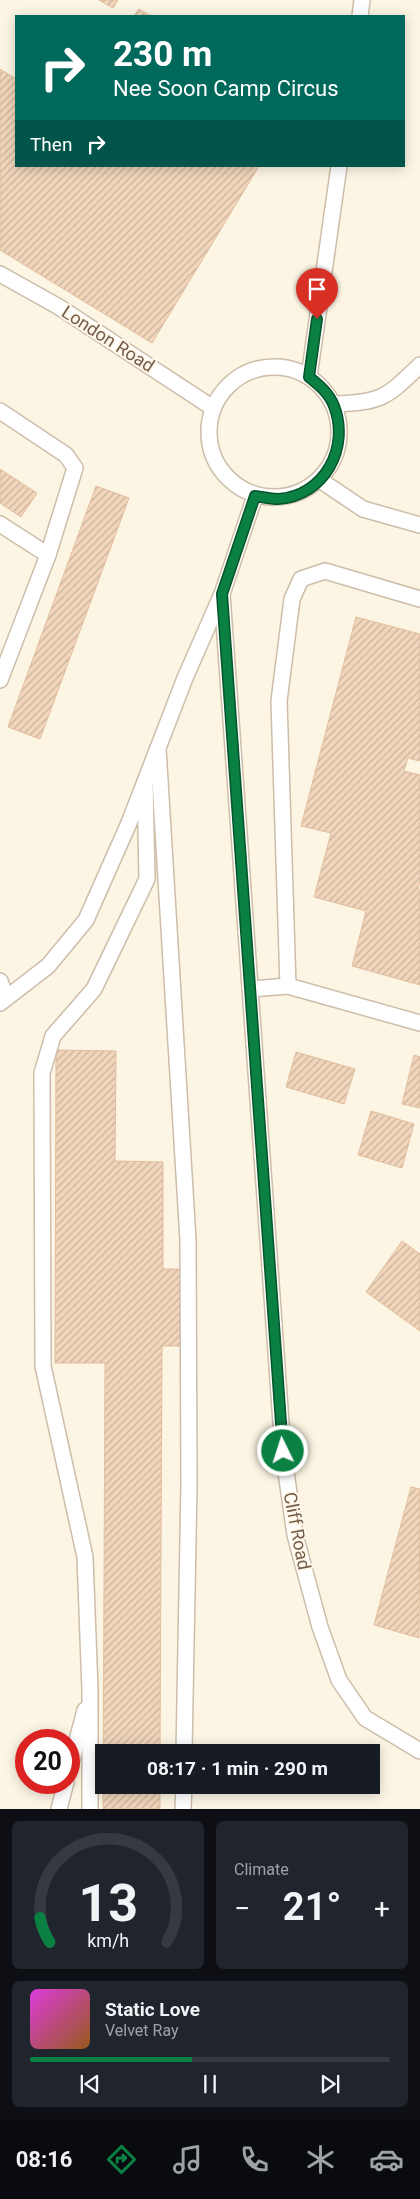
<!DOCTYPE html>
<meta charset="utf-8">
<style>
:root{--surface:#171b24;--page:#20242c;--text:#f1f3f6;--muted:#9ea1a6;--line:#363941;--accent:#0b8043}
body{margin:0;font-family:Roboto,sans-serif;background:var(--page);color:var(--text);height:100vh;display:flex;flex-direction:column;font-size:19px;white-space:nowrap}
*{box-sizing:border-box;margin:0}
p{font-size:16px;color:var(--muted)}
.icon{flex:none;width:28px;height:28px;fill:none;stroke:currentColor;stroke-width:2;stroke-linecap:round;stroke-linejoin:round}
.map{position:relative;height:1809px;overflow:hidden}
.details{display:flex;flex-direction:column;gap:12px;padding:12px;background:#0d0f14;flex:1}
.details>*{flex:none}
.guide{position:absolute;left:15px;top:15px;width:390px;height:152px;border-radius:0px;box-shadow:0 2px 12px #0003;background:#00695c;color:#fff;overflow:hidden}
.speed{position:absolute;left:15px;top:1729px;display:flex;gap:10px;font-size:25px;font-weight:700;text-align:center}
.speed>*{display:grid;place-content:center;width:65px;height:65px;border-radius:50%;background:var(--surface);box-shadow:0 2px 12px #0003;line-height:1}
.speed .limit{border:8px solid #d22;background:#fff;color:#111}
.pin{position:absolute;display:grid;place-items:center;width:42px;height:42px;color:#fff;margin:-51px -21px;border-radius:50% 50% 50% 0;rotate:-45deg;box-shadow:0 0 5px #0007}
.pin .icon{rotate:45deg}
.me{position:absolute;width:55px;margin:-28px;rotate:356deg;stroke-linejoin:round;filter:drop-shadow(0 0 4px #0008)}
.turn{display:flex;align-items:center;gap:18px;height:105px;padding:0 15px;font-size:22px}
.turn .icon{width:65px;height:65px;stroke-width:2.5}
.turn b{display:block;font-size:35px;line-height:42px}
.then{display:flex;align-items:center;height:48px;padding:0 15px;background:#0003;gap:10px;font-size:19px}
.big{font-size:38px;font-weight:700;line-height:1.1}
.details .tile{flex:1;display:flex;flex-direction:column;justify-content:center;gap:8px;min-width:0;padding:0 18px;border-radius:8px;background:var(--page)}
.details .dial{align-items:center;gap:0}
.dial svg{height:130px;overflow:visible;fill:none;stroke:var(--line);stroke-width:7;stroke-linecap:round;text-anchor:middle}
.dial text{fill:var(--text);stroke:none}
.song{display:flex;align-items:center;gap:15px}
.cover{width:60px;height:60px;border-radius:8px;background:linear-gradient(135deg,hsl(300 70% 55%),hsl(30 70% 35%))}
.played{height:5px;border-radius:2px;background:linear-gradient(90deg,var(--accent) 45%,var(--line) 45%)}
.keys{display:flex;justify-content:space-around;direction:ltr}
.heat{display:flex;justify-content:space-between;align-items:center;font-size:28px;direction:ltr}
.details .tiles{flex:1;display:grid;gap:12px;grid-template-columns:1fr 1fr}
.tile:last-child{grid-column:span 2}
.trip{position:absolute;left:95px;top:1744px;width:285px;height:50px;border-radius:0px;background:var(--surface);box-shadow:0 2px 12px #0003;font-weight:700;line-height:50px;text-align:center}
.dock{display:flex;height:80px;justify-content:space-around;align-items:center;background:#090b0e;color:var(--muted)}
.dock .icon{width:35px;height:35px}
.dock .current{color:var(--accent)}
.dock b{font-size:22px;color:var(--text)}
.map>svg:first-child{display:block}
.building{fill:url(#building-hatch);stroke:#e3be9c}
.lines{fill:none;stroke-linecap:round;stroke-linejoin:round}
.lane-casing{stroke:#cdbdaa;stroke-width:18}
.lane{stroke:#fff;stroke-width:15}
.route-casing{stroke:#07532c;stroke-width:12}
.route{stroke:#0b8043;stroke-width:9}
.labels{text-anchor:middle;stroke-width:4;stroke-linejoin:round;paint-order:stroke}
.street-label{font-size:18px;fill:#745c4a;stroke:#fff8ea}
</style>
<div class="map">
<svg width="420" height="1809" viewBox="0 0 420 1809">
<defs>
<pattern id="building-hatch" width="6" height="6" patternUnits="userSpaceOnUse" patternTransform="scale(1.25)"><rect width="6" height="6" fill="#f1d6bc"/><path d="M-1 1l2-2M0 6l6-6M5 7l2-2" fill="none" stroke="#c8b19b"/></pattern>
</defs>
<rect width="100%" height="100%" fill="#fcf5e4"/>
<g class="building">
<path d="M99,0H118L113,8Z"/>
<path d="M139,9L151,16H134Z"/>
<path d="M0,69L16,79V166H259L152,343L0,250Z"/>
<path d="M0,469L37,493L21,517L0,503Z"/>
<path d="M96,486L129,498L40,739L8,727Z"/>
<path d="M356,617L420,634V759L419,761L408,758L404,771L420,775V881L418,889L420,890V985L352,966L366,911L314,897L331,833L301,826Z"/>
<path d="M56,1050L116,1051L115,1161L163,1162V1269H181V1346H162L160,1752H104V1785H160V1809H103L105,1363H55Z"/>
<path d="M296,1052L355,1069L344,1104L286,1087Z"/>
<path d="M414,1055L420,1057V1108L402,1104Z"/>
<path d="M371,1111L414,1124L402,1168L358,1155Z"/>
<path d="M402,1241L420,1254V1331L366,1292Z"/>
<path d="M411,1487L420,1489L419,1638L374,1625Z"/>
</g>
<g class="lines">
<defs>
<g id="lane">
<path d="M360,16L362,0"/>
<path d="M0,274L59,307L213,408"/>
<circle cx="274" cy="432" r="65"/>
<path d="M309,377L339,166"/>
<path d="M333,404C382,402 385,399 420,365"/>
<path d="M0,411L66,455L75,468L48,555L0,680"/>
<path d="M320,480L363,509L420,525"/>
<path d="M255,496L222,594L283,1451L295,1535L320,1627L339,1680L365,1718L420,1751"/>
<path d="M0,524L48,555"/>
<path d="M158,748L188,1240L189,1484L184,1752"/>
<path d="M0,981L6,998"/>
<path d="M288,986L420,1023"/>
<path d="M250,989L288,986L279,701L292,599L301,579L325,571L420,599"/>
<path d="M0,1003L48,966L86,920L129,823L185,678L221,596"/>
<path d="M69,1771L85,1710"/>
<path d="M59,1809L66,1782"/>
<path d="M90,1809V1690L85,1557L43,1366L42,1073L53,1036L94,989L147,879L145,782"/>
<path d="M183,1809L184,1785"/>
</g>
</defs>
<use href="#lane" class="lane-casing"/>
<use href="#lane" class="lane"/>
</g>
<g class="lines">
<defs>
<path id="route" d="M283,1451L222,594L255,496C262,497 271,499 278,499C325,496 350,447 334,406C329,393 319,385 309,377L317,319"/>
</defs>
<use href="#route" class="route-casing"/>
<use href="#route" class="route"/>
</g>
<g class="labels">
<g class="street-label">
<text transform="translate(108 339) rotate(33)" y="6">London Road</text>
<text transform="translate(297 1531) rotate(79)" y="6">Cliff Road</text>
</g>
</g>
</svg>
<div class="speed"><div class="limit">20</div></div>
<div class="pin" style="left:317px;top:319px;background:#d93025"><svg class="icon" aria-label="arrive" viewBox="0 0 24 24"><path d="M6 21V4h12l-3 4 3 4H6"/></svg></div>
<svg class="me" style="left:283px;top:1451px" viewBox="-20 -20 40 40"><circle r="17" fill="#0b8043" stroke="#fff" stroke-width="3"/><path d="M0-11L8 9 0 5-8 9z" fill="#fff"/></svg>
<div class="trip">08:17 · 1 min · 290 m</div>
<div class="guide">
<div class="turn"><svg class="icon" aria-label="right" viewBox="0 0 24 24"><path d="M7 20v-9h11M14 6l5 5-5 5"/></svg><div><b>230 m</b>Nee Soon Camp Circus</div></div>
<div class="then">Then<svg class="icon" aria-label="right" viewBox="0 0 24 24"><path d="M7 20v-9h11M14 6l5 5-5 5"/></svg></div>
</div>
</div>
<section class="details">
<div class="tiles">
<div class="tile dial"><svg viewBox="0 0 100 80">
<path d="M14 69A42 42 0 1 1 86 69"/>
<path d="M14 69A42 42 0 0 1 8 54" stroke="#0b8043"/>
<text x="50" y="56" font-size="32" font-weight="700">13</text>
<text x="50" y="72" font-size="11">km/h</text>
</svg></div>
<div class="tile"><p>Climate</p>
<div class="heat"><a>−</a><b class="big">21°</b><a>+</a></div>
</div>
<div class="tile">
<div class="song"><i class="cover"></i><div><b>Static Love</b><p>Velvet Ray</p></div></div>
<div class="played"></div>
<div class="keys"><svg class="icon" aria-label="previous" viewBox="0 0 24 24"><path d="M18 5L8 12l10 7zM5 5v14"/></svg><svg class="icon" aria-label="pause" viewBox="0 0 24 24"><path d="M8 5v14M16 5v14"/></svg><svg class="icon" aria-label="next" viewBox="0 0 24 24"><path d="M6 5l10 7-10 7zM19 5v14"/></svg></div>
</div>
</div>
</section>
<nav class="dock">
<b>08:16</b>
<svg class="icon current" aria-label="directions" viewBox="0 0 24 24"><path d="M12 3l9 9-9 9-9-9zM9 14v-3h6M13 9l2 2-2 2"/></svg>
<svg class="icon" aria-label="music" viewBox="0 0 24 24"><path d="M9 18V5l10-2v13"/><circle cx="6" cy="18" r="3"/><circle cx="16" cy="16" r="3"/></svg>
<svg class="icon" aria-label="phone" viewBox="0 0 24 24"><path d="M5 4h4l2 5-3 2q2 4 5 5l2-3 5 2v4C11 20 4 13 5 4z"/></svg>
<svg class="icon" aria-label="climate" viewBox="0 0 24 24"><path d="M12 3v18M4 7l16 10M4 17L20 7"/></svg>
<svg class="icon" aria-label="car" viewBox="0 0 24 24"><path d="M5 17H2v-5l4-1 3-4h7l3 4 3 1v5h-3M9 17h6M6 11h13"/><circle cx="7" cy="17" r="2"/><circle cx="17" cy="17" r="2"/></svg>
</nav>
